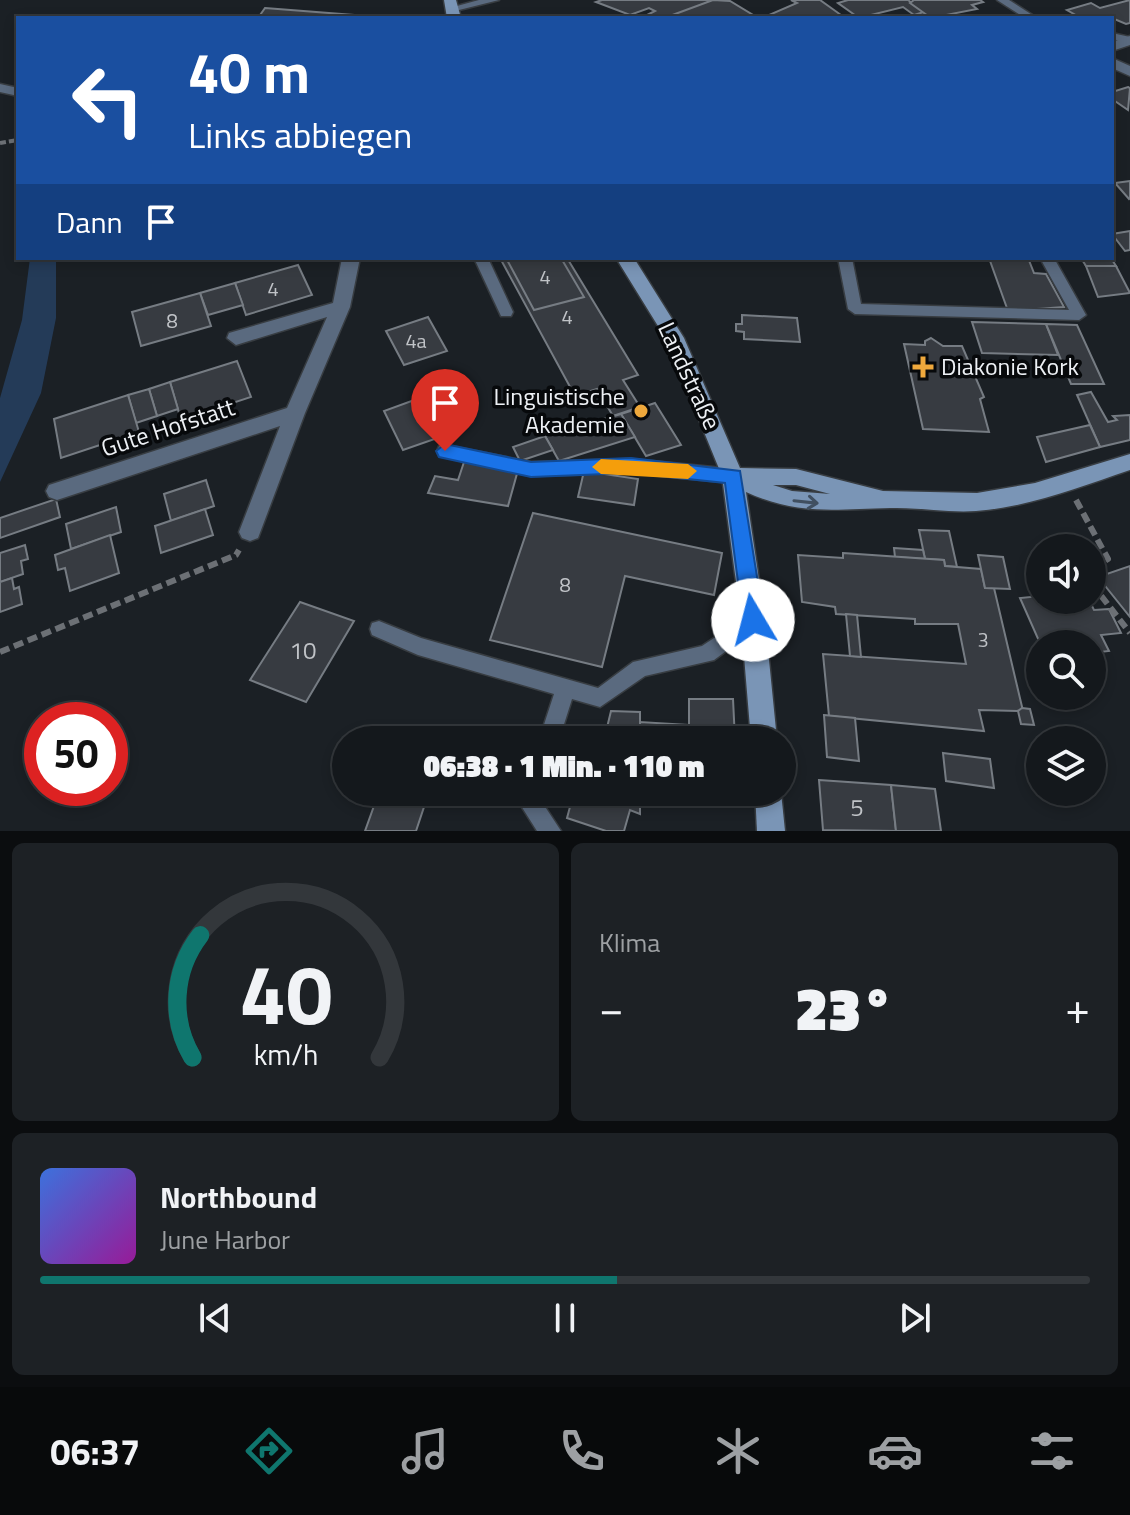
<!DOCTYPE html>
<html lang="de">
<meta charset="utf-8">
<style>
:root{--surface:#14181c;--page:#1d2125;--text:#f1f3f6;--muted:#9da0a3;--line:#33373b;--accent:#0f766e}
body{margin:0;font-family:"Titillium Web",sans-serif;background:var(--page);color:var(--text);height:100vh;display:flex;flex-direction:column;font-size:30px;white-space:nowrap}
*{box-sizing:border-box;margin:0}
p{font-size:26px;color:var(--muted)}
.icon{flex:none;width:44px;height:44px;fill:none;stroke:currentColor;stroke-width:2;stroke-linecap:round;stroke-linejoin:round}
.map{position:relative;height:831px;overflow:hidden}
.panel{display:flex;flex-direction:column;gap:12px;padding:12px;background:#0b0d0f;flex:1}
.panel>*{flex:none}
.banner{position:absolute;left:16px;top:16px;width:1098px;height:244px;border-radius:0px;box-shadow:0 4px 12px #0003,0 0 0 2px var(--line);background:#1a4fa0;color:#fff;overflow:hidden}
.controls{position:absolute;left:1026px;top:534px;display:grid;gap:16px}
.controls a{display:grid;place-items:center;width:80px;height:80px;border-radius:50%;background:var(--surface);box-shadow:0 4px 12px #0003,0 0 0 2px var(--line);font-size:40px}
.speed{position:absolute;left:24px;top:702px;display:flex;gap:16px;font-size:40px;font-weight:700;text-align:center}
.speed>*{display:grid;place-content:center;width:104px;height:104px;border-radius:50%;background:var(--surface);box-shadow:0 4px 12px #0003,0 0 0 2px var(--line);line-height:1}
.speed .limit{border:12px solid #d22;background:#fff;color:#111}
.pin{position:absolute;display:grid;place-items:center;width:68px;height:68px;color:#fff;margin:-82px -34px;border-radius:50% 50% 50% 0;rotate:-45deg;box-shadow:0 0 8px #0007}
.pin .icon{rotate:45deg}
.me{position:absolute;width:88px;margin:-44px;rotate:352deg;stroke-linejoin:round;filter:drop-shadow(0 0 6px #0008)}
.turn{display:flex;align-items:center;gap:28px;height:168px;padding:0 40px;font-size:36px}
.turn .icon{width:104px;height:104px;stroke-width:2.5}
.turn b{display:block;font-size:56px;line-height:68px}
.then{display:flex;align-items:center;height:76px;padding:0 40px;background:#0003;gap:16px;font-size:30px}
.big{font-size:60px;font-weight:800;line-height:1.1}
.panel .card{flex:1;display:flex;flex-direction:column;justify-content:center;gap:12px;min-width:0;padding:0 28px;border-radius:12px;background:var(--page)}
.panel .dial{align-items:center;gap:0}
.dial svg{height:208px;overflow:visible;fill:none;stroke:var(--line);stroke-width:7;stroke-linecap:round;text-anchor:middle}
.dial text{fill:var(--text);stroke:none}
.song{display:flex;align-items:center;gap:24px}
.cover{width:96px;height:96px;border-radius:12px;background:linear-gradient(135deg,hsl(220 70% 55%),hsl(300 70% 35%))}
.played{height:8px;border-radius:4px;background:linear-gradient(90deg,var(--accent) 55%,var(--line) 55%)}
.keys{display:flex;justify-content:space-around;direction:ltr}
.heat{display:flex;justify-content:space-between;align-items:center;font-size:44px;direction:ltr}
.panel .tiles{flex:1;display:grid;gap:12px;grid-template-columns:1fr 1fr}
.card:last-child{grid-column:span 2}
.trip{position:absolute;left:332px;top:726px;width:464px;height:80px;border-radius:40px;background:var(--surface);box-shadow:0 4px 12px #0003,0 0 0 2px var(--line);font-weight:800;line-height:80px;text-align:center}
.menu{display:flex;height:128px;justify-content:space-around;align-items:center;background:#080a0b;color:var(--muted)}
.menu .icon{width:56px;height:56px}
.menu .current{color:var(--accent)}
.menu b{font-size:36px;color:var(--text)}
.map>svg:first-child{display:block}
.green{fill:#243b58}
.building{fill:#373b41;stroke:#767c83;stroke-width:2}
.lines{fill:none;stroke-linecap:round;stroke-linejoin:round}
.lane-casing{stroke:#383d42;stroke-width:3}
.street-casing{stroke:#383d42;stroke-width:3}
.secondary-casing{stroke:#383d42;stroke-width:3}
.path-far1{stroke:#6c7075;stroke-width:4;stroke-dasharray:6 3;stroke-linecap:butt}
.path{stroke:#6c7075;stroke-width:6;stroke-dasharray:10 5;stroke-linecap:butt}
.lane{fill:#5a6a7f;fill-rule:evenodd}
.street{fill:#5a6a7f;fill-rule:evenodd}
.secondary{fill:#7a95b6;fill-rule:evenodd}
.oneway{stroke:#404f60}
.route{fill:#1a73e8;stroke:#114b97;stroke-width:2}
.slow{fill:#f59e0b}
.poi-dot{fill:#eea83c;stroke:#07090b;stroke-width:3}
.labels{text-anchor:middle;stroke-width:7;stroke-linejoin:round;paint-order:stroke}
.number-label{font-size:20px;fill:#c0c3c7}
.poi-label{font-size:24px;fill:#edf0f4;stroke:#07090b;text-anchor:start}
.street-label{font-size:24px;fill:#edf0f4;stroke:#07090b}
.near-number-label{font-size:24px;fill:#c0c3c7}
</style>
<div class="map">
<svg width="1130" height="831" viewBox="0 0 1130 831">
<rect width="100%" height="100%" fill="#1b2025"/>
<path class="green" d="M30,258H56V318L41,393L0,482V398L22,320Z"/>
<g class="building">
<path d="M602,0H713L676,16L653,18L647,15L655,11L649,8L630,15L596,2Z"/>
<path d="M713,0L730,1L758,18L667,17Z"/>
<path d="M791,0H820L841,15L762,18L797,3Z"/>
<path d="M848,0H908L924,12L914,15L903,7L859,18L838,3Z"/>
<path d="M914,0H980L983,2L972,5L977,9L931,18L910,3Z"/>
<path d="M1130,0V23L1126,24L1112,18H1081L1067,10L1091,3L1100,8Z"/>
<path d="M265,8L393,18H258Z"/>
<path d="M1128,87L1130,88L1128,110L1112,99V92Z"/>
<path d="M1130,181V198L1129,199L1115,183Z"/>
<path d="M1130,231V250L1125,251L1112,234Z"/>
<path d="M500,258H567L638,375L623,380L640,407L613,416L597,389L575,396Z"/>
<path d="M506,258H561L584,297L534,310Z"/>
<path d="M989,258H1028L1034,273L1046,274L1064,307L1008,311Z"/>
<path d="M1081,258H1111L1116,266H1086Z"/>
<path d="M298,265L312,295L246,315L235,283Z"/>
<path d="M1086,266H1116L1130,293L1098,297Z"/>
<path d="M235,283L243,305L208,315L200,293Z"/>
<path d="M200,293L211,326L141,346L132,312Z"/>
<path d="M742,315L797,318L800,342L744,339V332L736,331V324H742Z"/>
<path d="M428,317L447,351L404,365L386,331Z"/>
<path d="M972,322L1046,324L1058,355L982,353Z"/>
<path d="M1046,324L1077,325L1104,384H1071Z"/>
<path d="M931,338L943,346H962L984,397L980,399L989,432L923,429L904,344L925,345V341Z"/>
<path d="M237,361L251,397L181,420L170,382Z"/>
<path d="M170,382L178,409L157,416L149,389Z"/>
<path d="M149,389L157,416L136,423L128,395Z"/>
<path d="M1091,392L1108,422L1117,420L1113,416L1130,415V440L1100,447L1077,395Z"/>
<path d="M128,395L139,432L61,458L54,419Z"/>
<path d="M428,395L449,434L403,450L384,411Z"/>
<path d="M655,403L681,445L646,456L621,414Z"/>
<path d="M621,414L635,437L559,461L545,436Z"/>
<path d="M1090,425L1100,447L1046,462L1037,437Z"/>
<path d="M545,436L553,450L520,461L513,447Z"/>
<path d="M464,462L518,470L508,506L428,493L435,476L458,480Z"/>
<path d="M584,471L638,479L634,505L578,497Z"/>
<path d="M206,480L214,506L171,521L164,494Z"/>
<path d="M56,499L60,517L0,538V518Z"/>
<path d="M116,507L121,532L71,549L66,524Z"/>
<path d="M205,509L213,535L161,553L155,526Z"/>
<path d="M533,513L722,553L714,595L625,576L602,667L490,640Z"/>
<path d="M919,530L949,531L957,567L945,566L944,560L925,559Z"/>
<path d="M110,535L119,573L70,591L65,568L58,570L55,555Z"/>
<path d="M25,545L28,559L21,561L23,574L0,582V553Z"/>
<path d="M894,548L923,550L925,559L895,557Z"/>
<path d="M843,553L944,560L945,566L981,569L985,588H994L1023,711L979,710L984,731L829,716L823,654L966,664L958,624H915V619L836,614L835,607L802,602L798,555L843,558Z"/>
<path d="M978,555L1003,557L1010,589L985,588Z"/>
<path d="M1130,566V617L1098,577Z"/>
<path d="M12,578L14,589L19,587L22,604L0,612V582Z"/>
<path d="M1040,596V600H1089L1094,610L1109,609L1121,633L1101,635L1109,651L1092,653V644H1061L1059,639L1039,641L1020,598Z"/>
<path d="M300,602L354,621L306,702L250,680Z"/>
<path d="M846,614L857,615L861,657L850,656Z"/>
<path d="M689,699H733L735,740H640V722L689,725Z"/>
<path d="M1022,708L1030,709L1034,725L1021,724L1018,711Z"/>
<path d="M611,711L640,712V740H604Z"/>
<path d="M824,715L855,718L859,761L827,757Z"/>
<path d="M943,753L990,759L994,788L946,781Z"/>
<path d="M819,780L891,785L896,831L823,830Z"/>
<path d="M891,785L935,789L941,831H896Z"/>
<path d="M379,792H429L416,831H365Z"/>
<path d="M574,792H640V814L630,810L624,831H606L567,818Z"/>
</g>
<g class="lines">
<defs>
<g id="lane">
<path d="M479,0H499L451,12L446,9Z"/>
<path d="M997,0H1009L1037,18H1025Z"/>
<path d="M1112,33L1130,37V43L1112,39Z"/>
<path d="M474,258H488L513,312L511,316H501Z"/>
<path d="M838,258H852L861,304L1069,310L1040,258H1054L1086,315L1079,320L855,314L848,309Z"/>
<path d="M445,445L531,462L631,459L733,469L739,471L741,476L739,481L733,483L631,473L531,476L439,456L437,451L439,446Z"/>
<path d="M753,612L760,614L762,620L760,626L714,660L645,676L600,707L572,699L559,740H539L554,694L418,655L372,635L370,629L372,623L379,621L421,638L598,688L633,662L702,646Z"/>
<path d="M521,792H543L540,799L561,831H537L518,801Z"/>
</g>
<g id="street">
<path d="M1130,36V45L1112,51V42Z"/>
<path d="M1112,58L1130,66V76L1112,68Z"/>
<path d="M0,84L18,88V96L0,92Z"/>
<path d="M342,258H360L350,307L305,413L258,538L250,541L242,538L239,532L280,426L57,500L49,497L46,491L49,485L287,408L327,317L236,345L227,338L229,333L333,303Z"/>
</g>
<g id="secondary">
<path d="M444,0H456L461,18H447Z"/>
<path d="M616,258H634L684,338L740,468L796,469L883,491L977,493L1035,483L1130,454V470C1080,487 1029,507 976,511C947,513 919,507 890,508C835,509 799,516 746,492L765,620L777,740H751L741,620L722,476L666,339ZM773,485H796L830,494L792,491Z"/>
<path d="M755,792H781L785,831H757Z"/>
</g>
</defs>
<use href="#lane" class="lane-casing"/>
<use href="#street" class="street-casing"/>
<use href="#secondary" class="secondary-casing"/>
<path class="path-far1" d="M0,143L18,140"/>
<g class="path">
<path d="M1076,500L1108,559L1092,569"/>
<path d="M1092,584L1130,633"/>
<path d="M0,652L236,555L239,550"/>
</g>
<use href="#lane" class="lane"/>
<use href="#street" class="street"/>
<use href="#secondary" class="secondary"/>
</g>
<defs><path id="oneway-shaft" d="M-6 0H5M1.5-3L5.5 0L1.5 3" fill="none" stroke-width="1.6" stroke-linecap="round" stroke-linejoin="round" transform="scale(2)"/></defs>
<use class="oneway" href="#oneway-shaft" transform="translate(806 502) rotate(6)"/>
<path class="route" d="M445,444L531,462L631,458L740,471L764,620L761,627H746L743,620L725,483L631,473L531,477L439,457L436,451Z"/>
<path class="slow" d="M601,459L688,464L697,471L688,479L601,474L592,467Z"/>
<g class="poi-dot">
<path d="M919 355h8v8h8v8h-8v8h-8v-8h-8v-8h8z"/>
<circle cx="641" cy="411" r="8"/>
</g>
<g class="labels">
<g class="number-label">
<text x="545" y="284">4</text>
<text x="273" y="296">4</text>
<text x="567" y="324">4</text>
<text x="172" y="328">8</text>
<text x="416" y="348">4a</text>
<text x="565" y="592">8</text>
<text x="983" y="647">3</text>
</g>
<g class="poi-label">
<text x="941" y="375">Diakonie Kork</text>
<text x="625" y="405" text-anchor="end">Linguistische<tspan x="625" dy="28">Akademie</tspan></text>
</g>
<g class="street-label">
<text transform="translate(689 376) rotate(65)" y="8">Landstraße</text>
<text transform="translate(168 428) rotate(-18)" y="8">Gute Hofstatt</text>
</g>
<g class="near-number-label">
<text x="303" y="659">10</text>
<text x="857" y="816">5</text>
</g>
</g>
</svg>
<div class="controls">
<a><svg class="icon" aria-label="sound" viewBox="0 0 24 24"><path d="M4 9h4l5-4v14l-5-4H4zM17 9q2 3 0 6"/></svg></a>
<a><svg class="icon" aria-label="search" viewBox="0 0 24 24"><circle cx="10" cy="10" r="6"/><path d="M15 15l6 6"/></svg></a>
<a><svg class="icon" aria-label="layers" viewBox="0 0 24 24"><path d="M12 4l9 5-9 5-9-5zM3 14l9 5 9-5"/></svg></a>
</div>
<div class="speed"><div class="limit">50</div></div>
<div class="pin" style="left:445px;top:451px;background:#d93025"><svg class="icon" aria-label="arrive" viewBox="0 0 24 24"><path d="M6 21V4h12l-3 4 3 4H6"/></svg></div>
<svg class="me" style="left:753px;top:620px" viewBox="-20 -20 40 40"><circle r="19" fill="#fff"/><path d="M0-13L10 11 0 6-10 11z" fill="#1a73e8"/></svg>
<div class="trip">06:38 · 1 Min. · 110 m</div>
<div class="banner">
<div class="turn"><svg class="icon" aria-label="left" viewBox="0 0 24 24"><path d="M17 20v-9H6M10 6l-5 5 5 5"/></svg><div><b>40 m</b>Links abbiegen</div></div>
<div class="then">Dann<svg class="icon" aria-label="arrive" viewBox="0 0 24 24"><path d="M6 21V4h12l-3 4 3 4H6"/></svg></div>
</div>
</div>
<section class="panel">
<div class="tiles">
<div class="card dial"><svg viewBox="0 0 100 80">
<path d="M14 69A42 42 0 1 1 86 69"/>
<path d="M14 69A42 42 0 0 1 17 22" stroke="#0f766e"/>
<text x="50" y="56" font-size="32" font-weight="700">40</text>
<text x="50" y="72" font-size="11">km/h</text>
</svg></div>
<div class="card"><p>Klima</p>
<div class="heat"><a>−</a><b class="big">23°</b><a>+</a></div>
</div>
<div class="card">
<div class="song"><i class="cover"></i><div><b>Northbound</b><p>June Harbor</p></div></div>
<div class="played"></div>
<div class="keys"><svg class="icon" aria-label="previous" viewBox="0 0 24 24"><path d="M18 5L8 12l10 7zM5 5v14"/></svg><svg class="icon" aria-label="pause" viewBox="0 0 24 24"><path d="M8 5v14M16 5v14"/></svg><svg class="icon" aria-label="next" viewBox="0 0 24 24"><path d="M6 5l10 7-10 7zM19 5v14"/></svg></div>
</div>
</div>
</section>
<nav class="menu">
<b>06:37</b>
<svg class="icon current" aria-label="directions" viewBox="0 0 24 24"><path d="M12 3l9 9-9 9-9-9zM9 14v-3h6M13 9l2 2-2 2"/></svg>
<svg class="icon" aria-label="music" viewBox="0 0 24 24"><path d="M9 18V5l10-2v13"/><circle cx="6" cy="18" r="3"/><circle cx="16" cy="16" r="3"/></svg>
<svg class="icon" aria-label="phone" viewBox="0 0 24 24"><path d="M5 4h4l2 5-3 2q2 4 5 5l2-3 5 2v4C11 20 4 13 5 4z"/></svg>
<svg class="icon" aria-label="climate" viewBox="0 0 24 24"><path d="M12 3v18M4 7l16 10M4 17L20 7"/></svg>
<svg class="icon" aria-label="car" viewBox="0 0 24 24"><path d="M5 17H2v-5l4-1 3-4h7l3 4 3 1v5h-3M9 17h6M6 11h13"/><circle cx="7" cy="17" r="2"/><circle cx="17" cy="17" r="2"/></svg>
<svg class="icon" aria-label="filters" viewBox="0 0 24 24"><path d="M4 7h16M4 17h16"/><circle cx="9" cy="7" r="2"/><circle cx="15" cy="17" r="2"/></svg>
</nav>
